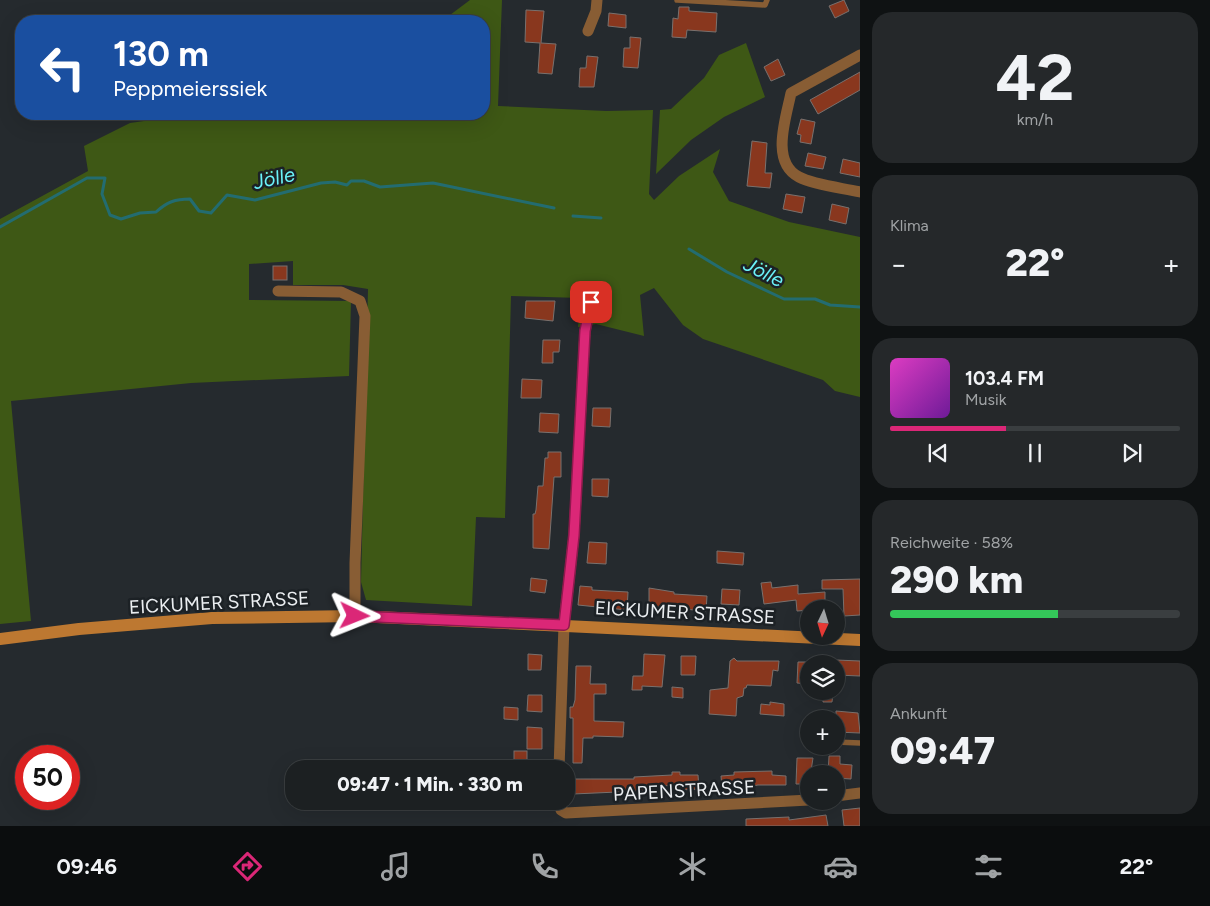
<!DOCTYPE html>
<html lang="de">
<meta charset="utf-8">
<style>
:root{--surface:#1c2022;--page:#25282a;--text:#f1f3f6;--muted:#a0a3a5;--line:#3a3e40;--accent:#db2777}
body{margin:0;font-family:Figtree,sans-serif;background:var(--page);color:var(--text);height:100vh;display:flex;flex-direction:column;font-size:19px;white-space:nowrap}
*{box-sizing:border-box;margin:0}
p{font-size:16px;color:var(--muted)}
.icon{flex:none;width:28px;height:28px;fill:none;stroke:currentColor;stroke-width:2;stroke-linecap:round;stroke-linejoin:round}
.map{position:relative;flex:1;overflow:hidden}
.panel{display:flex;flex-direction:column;gap:12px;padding:12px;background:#0f1213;width:350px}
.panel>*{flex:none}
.banner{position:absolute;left:15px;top:15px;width:475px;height:105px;border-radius:20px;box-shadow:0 5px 20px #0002,0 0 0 1px var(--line);background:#1a4fa0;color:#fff;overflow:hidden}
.needle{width:32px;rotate:184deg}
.fabs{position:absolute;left:800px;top:600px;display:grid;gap:10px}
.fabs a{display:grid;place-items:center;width:45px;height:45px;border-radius:50%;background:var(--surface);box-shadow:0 5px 20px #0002,0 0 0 1px var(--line);font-size:25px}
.speed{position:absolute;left:15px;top:745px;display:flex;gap:10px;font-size:25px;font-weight:700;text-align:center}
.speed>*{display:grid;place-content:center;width:65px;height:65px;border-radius:50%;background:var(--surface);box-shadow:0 5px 20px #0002,0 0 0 1px var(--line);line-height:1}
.speed .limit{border:8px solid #d22;background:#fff;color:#111}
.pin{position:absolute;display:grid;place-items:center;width:42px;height:42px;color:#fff;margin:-21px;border-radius:10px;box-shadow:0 2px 8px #0006}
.me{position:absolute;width:55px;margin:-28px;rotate:92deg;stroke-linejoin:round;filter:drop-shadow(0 0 4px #0008)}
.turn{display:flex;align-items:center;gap:18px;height:105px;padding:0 15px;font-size:22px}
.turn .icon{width:65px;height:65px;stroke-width:2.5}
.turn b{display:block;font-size:35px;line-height:42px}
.big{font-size:38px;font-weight:800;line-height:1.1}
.panel .widget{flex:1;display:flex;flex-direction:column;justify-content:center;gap:8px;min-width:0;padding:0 18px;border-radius:20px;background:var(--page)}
.panel .dial{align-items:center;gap:0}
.dial b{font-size:65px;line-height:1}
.song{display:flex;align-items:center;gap:15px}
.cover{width:60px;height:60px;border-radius:8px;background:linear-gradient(135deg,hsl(310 70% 55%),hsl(280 70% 35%))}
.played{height:5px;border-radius:2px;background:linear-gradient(90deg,var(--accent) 40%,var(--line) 40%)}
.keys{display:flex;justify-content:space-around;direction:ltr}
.heat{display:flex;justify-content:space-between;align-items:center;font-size:28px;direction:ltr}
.charge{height:8px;border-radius:4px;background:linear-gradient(90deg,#34c759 58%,var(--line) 0)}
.trip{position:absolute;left:285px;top:760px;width:290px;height:50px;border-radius:20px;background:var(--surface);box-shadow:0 5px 20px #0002,0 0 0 1px var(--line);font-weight:800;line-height:50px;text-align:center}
.tab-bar{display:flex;height:80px;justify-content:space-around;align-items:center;background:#0b0d0e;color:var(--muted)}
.tab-bar .icon{width:35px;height:35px}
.tab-bar .active{color:var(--accent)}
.tab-bar b{font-size:22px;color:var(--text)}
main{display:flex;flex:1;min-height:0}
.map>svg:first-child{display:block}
.green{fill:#3e5815}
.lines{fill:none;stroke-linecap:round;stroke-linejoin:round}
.stream{stroke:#236c70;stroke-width:3}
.building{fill:#89371e;stroke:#79716e}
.lane{stroke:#885d34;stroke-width:5.5}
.street{stroke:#885d34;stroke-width:11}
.secondary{stroke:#bd7831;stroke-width:12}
.route-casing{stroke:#8e194d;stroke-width:12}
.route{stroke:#db2777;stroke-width:9}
.labels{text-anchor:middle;stroke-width:5;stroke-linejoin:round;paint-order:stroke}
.street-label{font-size:19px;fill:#eaedf0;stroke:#1c2125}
.water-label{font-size:20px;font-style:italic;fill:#6bf2f9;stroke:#1c2125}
</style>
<main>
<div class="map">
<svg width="860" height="826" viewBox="0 0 860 826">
<rect width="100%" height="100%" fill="#252a2e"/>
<g class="green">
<path d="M470,0H502L498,106L606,111L653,110L649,194L654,200L679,176L720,149L713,172L729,201L789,222L860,237V397L835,391L823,380L703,339L683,325L654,288L640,295L644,336L596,324L578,327L581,298L511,296L505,518L476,517L472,606L366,600L361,582L368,289L343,285H293V261L249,264V300L351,301L349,376L191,383L11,401L31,621L0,624V219L88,171L84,146L130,123L180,116L484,114V21H442Z"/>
<path d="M746,43L765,97L724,117L691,140L656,174L660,110L671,109L704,78L719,55Z"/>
</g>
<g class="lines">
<g class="stream">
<path d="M573,216L601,218"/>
<path d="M0,227L87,178H105L102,194L110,215L121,219L140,213L156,212C167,202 175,199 190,199L199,211L211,213L227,195L255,200L321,183L335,182L347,185L351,181H364L380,187L433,183L554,208"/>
<path d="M689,249L727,272L784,299H815L830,305L860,307"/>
</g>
</g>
<g class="building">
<path d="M844,0L849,11L835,18L829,6Z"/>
<path d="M679,7H689V11L717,13L716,32L687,30L686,38L672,37L673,18L678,19Z"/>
<path d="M526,10L544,11L541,43L556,44L552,74L538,73L540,43L525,42Z"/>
<path d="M609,13L626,15V28L608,26Z"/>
<path d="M630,37L641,38L638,68L623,67L624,48H630Z"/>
<path d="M587,56L598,57L594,87H579L580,68H586Z"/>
<path d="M778,59L785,75L771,81L764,67Z"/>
<path d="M860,72V90L818,114L810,100Z"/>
<path d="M801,119L815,122L811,144L800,142L801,135L797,134Z"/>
<path d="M752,141L767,143L765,173H772L770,188L747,186Z"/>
<path d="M808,153L826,157L823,169L805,166Z"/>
<path d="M843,159L860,163V177L840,173Z"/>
<path d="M786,194L805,197L802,213L783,209Z"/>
<path d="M832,204L849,208L846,224L829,220Z"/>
<rect x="273" y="266" width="14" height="14"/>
<path d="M526,301H555L553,321L525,318Z"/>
<path d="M543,340H560L559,352H553V363H542Z"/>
<path d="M522,379L542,380L541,398H521Z"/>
<path d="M593,408H611L610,427L592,426Z"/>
<path d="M540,413L559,414L558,433L539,432Z"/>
<path d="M548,452H561V477H554L549,549L533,548V514H535L536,510L538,486H543L545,458H548Z"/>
<path d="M592,479H609L608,497L592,496Z"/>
<path d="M589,542L607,543L606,564L587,563Z"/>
<path d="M717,551L744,553L743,565L717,563Z"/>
<path d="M531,578L547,580L545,593L530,591Z"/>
<path d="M860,579V615L844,616L843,589H822V580Z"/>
<path d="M771,582L772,588L798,585V594L825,592V609L797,611L796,600L764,604L761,583Z"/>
<path d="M580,586L592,587V590L628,592L627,610L578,605Z"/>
<path d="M649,588L674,592V594L707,596L706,611L649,606Z"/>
<path d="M722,589L740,590L739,605L721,604Z"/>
<path d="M528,654L542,655L541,670H528Z"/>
<path d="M644,654L665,655L662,687L642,686V690H632L633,676H643Z"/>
<path d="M681,656H696L695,675H681Z"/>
<path d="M734,658L737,661H779L778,671L773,670L771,686L747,685L746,688H744L743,696L737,698L736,716L709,714L710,690L728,688L730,661Z"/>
<path d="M836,660L860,661V676L836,675Z"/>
<path d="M798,662H809V684L797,683Z"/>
<path d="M576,666H591L590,684H606V694H594V721L624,722L623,737L593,736V738H583L582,763H573V718H570V707H573L575,700Z"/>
<path d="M672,687L683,688V698L672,697Z"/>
<path d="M823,692L833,693L832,702H823Z"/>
<path d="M528,695H542V712L527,711Z"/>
<path d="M770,702L784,704V716L760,714L761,704L770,705Z"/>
<path d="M504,707L518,708V720L504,719Z"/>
<path d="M836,711L858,713L860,733L836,732Z"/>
<path d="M527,727L542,728V749H527Z"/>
<rect x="514" y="751" width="13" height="11"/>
<path d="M829,756H840V764L852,765L851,779L836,778V774H828Z"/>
<path d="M797,758H813L809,784H796Z"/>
<path d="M772,771V775L786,776V785H758L752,786V790H742V787H722L721,776L734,775V772Z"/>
<path d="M672,772H680V775H698L699,789L680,790V785L662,786V790L573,794V779H634V777L672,775Z"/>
<path d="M860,808V826H844L842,810Z"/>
<path d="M826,815L828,826H746V819L789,817V820Z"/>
</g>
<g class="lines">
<g class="lane">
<path d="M677,0L765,5L767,0"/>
<path d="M836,742L860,743"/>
</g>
<g class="street">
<path d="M588,31L596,11L597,0"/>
<path d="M860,55L791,93C786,118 770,162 799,177C814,185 843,188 860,192"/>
<path d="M278,291L341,292L360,301L365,316L355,563V616"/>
<path d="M559,769L564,625L574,535L585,331L591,303"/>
<path d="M836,796L860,793"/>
<path d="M558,801L561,810L566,813L809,800"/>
</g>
<path class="secondary" d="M0,639L79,629L212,618L355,616L860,640"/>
</g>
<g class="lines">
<defs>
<path id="route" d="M355,616L564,625L574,535L585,331L591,302"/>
</defs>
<use href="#route" class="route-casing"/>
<use href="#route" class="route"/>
</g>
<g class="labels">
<g class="street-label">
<text transform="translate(219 602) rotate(-3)" y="7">EICKUMER STRASSE</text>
<text transform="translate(685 612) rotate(3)" y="7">EICKUMER STRASSE</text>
<text transform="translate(684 790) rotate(-3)" y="7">PAPENSTRASSE</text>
</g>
<g class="water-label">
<text transform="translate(274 178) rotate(-12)" y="7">Jölle</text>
<text transform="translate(764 272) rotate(27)" y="7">Jölle</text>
</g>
</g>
</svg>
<div class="fabs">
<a><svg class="needle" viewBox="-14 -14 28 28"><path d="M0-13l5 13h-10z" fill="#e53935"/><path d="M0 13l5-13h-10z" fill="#a0a3a5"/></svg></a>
<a><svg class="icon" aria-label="layers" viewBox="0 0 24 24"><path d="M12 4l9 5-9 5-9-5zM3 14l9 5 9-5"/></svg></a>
<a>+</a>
<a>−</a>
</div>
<div class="speed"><div class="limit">50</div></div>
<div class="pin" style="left:591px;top:302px;background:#d93025"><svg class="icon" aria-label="arrive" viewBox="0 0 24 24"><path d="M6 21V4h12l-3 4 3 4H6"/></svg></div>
<svg class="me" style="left:355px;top:616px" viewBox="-20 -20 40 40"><path d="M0-17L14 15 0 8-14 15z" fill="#db2777" stroke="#fff" stroke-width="4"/></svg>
<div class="trip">09:47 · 1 Min. · 330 m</div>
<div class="banner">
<div class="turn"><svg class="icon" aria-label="left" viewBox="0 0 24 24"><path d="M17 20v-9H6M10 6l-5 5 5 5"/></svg><div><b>130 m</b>Peppmeierssiek</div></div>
</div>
</div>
<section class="panel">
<div class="widget dial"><b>42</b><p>km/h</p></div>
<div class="widget"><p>Klima</p>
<div class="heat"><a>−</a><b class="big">22°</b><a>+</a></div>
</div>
<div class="widget">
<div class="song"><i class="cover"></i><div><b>103.4 FM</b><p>Musik</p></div></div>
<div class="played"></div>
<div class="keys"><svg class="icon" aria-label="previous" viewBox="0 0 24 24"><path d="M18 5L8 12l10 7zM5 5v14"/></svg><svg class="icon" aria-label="pause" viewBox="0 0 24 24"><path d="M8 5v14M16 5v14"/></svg><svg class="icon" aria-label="next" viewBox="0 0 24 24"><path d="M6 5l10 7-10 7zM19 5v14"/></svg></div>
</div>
<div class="widget"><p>Reichweite · 58%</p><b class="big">290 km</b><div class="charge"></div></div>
<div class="widget"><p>Ankunft</p><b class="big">09:47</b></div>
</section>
</main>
<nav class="tab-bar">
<b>09:46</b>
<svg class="icon active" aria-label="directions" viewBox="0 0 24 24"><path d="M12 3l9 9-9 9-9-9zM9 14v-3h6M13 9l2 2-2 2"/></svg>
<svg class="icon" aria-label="music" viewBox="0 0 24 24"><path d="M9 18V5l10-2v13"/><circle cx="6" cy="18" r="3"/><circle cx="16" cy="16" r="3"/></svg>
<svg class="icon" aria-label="phone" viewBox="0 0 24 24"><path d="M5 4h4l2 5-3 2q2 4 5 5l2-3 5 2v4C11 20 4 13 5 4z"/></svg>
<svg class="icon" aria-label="climate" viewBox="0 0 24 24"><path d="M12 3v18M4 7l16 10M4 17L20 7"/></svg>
<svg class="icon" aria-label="car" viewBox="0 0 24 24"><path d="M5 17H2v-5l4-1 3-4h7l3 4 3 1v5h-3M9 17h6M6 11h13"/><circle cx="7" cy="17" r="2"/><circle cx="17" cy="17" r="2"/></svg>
<svg class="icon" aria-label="filters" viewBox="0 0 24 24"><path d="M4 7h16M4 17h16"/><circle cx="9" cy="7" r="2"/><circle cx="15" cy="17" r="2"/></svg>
<b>22°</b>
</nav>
